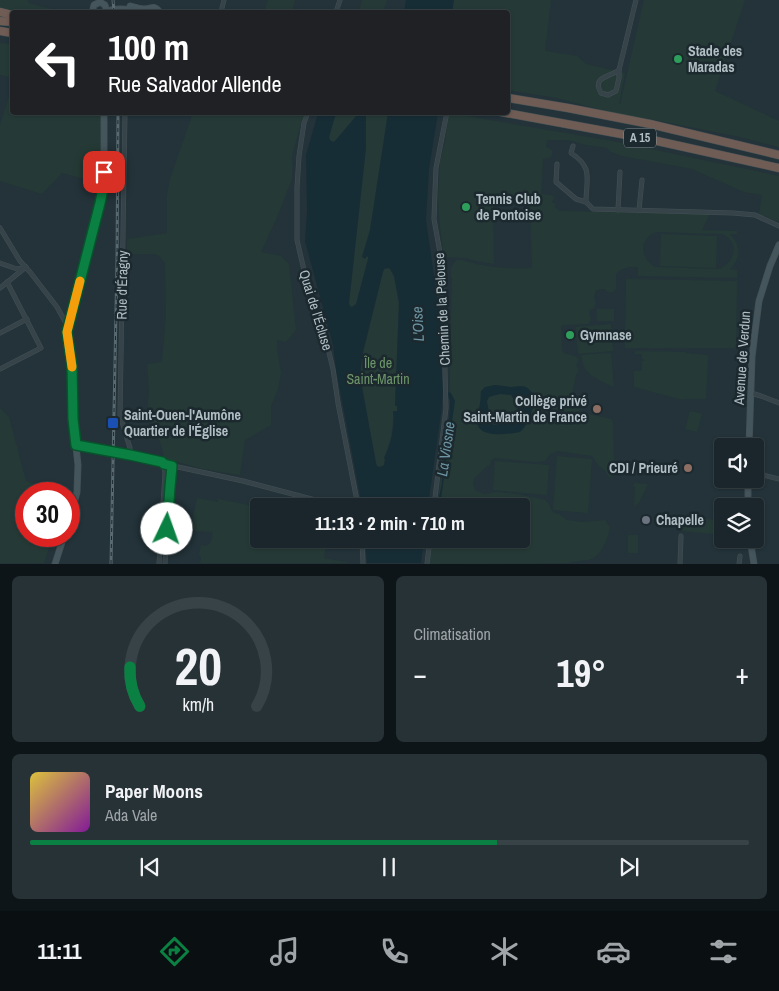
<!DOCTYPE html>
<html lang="fr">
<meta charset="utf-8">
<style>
:root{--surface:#1a262b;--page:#273237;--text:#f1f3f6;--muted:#9fa5a9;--line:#384347;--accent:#0b8043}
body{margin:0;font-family:"Archivo Narrow",sans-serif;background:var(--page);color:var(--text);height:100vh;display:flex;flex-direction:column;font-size:19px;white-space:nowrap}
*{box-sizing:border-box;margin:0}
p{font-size:16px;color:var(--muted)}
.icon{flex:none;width:28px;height:28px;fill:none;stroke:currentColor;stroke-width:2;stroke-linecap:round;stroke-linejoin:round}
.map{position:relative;height:564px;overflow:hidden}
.side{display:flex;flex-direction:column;gap:12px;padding:12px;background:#0e1518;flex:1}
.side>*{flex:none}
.banner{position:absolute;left:10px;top:10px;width:500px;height:105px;border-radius:5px;box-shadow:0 1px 4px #0004,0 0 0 1px var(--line);background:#202124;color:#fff;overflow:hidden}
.buttons{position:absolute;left:714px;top:438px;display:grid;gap:10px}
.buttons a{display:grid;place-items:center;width:50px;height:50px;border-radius:5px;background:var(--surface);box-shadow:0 1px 4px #0004,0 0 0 1px var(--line);font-size:25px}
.speed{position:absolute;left:15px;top:482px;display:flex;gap:10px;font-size:25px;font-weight:700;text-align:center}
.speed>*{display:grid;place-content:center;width:65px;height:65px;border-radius:50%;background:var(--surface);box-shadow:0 1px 4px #0004,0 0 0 1px var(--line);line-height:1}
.speed .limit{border:8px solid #d22;background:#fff;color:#111}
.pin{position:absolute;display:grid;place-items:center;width:42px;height:42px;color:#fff;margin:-21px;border-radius:10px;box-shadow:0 2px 8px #0006}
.me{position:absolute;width:55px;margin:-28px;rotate:3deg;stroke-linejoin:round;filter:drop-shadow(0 0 4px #0008)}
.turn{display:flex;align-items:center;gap:18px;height:105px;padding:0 15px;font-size:22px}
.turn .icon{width:65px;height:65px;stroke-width:2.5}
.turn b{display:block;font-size:35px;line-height:42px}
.big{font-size:38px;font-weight:700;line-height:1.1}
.side .card{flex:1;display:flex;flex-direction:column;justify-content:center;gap:8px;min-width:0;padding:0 18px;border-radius:8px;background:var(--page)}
.side .dial{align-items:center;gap:0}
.dial svg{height:130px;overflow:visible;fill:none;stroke:var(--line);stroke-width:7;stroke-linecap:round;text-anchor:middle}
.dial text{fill:var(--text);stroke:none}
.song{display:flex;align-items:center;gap:15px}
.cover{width:60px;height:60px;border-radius:8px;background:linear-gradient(135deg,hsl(50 70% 55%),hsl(290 70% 35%))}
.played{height:5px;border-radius:2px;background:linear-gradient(90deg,var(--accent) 65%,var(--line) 65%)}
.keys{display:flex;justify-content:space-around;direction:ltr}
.heat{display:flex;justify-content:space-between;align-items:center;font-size:28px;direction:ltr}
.side .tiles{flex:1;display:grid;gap:12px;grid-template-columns:1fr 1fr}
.card:last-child{grid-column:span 2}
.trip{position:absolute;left:250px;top:498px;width:280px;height:50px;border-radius:5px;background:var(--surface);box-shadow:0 1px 4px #0004,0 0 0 1px var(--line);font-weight:700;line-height:50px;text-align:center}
.menu{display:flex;height:80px;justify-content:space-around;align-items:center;background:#0a0f11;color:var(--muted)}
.menu .icon{width:35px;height:35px}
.menu .selected{color:var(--accent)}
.menu b{font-size:22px;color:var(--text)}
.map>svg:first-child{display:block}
.green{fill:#253a36;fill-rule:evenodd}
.water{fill:#172d36;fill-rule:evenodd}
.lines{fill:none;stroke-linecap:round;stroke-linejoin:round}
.minor-casing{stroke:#435055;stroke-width:5}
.secondary-casing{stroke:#435055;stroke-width:7}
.motorway-casing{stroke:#414f54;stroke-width:9}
.minor{stroke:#364449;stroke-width:4}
.secondary{stroke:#45555c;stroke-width:5.5}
.motorway{stroke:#6f5c54;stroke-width:8}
.rail-casing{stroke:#596970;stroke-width:3}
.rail{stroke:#1c292e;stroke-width:1;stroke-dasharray:4;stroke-linecap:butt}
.route-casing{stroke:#07532c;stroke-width:12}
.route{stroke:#0b8043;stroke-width:9}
.slow{stroke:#f59e0b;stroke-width:9}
.leisure-dot{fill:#2e9e5b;stroke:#1c292e;stroke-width:2}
.education-dot{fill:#8d6e63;stroke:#1c292e;stroke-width:2}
.transit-dot{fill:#1a4fb4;stroke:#1c292e;stroke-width:2}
.worship-dot{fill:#6b7280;stroke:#1c292e;stroke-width:2}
.labels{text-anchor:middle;stroke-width:5;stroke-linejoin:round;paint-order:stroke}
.shield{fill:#1c292e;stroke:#849298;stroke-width:1}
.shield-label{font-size:12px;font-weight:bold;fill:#b1bfc5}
.poi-label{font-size:14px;font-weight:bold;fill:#b1bfc5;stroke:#1c292e;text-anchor:start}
.street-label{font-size:14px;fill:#b1bfc5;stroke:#1c292e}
.park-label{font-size:14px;fill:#6d956a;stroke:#1c292e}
.water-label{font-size:15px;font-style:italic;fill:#6c94a3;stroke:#1c292e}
</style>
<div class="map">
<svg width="779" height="564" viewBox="0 0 779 564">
<rect width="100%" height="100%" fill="#233339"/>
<g class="green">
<path d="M0,0H28L29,3L47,8L83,12H14L0,10Z"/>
<path d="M268,0H295L292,12H264Z"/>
<path d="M362,0H387L383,12H359Z"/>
<path d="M454,0H551L545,51L577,56L586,64L625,73L619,104L620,105L644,0H745L715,91L779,121V147L740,137L650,119L617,114L557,98L508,90V12H452Z"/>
<path d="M0,43L12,44V59L10,77L0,75Z"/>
<path d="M12,86V112L101,113L100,183L62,173L42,194L0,181V125Z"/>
<path d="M193,113H304L292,156V179L278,215L261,252L281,256L289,264L296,330L286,342L277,340V349L281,373L278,389L271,406V425L245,440L240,475L203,469L164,458L161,444L147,416L149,391L147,364L162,362L166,316L165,263L160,257L155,254H127V239L167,233V195L170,179Z"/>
<path d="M336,113H357V115L335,141L332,142L330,140L329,137Z"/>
<path d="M366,113H388L370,230L362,257H368V259L356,304L352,307L350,306L349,303L366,148Z"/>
<path d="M449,113L612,141L779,176V222L759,214L762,195L744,192L692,169L622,156L611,152L607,148L586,145L568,140H547L546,147L552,150V155L549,158L543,159L541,194L551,195L555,197L552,202L555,204V207L556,209L557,208L559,211L710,214L702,230L737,231V234H730C741,246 741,257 730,269L737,270V278L638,276V267C629,267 622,267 616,274V289L613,292H608L604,289L596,290L594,297L596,303L594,308L589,311L591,320L588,324L563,325L561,327C562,336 561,344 563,353L575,356L579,359L576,365L579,370L576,375L570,404L580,406L579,412L611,419L613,422L614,461L612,476L610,478L608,476C606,469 599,468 596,462C594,460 594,458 592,456L558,451L550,454L545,461L535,462L495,458L491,460L490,465C483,468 480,474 474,478L473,485L476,491L484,494L496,492L518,494L545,500L550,505L551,510L554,513L559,514L567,520L583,522L605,520L610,528C607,540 602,557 588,560C581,561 574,561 568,563L429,564L432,539H521V506H437L449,422L452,278L451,277V267L453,266V264L457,260C464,260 469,262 476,264C494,268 514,269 532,268L530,206L533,202L493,203L494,264L476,261L466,258L444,257L440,227L438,199L440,161L445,142ZM657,232L722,234C740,242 736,262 719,269L655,267C640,258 638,238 657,232Z"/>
<path d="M661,234L717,236L716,268L660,266Z"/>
<path d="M388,268L390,269L394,276L399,303L395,406H397V411L394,412L391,438L384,458L385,459L384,465L380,467L377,466L376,463L360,376L362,357L383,271L384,269Z"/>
<path d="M626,279L737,281L736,348H625Z"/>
<rect x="597" y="309" width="17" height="12"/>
<path d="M611,324L613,351L578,354L576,327Z"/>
<path d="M635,351L685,352V353L708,355L706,399H683V400L634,387V371H642V361H644V359H642V354H635Z"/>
<path d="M611,353L614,387C605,383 592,378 586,370C583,366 582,360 581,355Z"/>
<path d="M0,408L9,417L26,481L63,494H26V536H53L44,563H0Z"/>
<path d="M690,411L702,414L697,432L685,429Z"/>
<path d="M557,456L592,459L588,513L553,510Z"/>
<path d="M495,461L549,465L547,495L493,490Z"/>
<path d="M635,483L648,484L639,503L634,506L635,487L633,486V485Z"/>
<path d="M197,498L218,502V499L259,507V539H327L324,558L350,563H200L201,558L199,555L201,545L206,546L211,542L213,532L195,531L191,528Z"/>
<path d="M683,514L701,518L722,521V535L682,531Z"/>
<rect x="628" y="535" width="10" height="18"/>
</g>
<g class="water">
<path d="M406,0H454L452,12H404Z"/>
<path d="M318,113H336L329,137L330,140L333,142L335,141L357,115V113H366V148L349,303L350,306L352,307L356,304L368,259V257L367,256L365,259L362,257L370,230L388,113H438L429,169L426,220L440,317L443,392L441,414L428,506H362L336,370L333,345L305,241L307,212L306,155ZM388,268L390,269L394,276L399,303L395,406H397V411H393C395,426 391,444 384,458L385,460L384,465L380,467L377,466L376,463L360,376L362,356L383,272L384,269Z"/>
<path d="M494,385C500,385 505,386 510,387C515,387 521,385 526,387C541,395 530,424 520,432C510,434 483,438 478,426C475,418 479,410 480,403C481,399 480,395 481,391L485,387ZM500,394L511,395C517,404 520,410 516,421L494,425L491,423L487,401L489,397Z"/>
<path d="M447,391L451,393L455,401L440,506H437L442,483V473L449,422L450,400L447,395Z"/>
<path d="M365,539H424L421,563H367Z"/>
</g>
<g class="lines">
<defs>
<g id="minor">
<path d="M221,12L224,0"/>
<path d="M336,12L340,0"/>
<path d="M619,70V78L616,91L608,95L601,93C591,76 611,77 619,70Z"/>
<path d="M619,70L636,0"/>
<path d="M125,112L120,415L130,448V455"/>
<path d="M308,112L304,123L299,156L297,188V240L310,296L325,336L333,369L338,403L358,506"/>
<path d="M557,164L556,182L576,199L586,202C586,179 594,168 571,153L573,146"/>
<path d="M586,202L593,209L733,213L755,215L779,226"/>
<path d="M618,210L620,172"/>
<path d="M639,210L642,180"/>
<path d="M0,228L20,261L30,272L57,307L68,327"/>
<path d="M0,263L17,269L24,268"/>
<path d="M0,288L26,267"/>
<path d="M0,333L27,319"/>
<path d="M0,369L41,348L7,282"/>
<path d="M751,393L761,396L779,403"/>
<path d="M77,445L130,455L162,462L164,464L243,481L338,506"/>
<path d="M755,473L779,479"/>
<path d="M434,506L446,408L442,264L434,219L435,191L436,168L447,112"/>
<path d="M362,539L363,564"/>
<path d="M159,564L165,474L164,464"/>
<path d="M165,564L170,487L172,466"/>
<path d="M427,564L430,539"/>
<path d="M680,564L681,536"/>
<path d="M739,564L740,556"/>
</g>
<g id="secondary">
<path d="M130,6C134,7 139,9 144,9C152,9 153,4 160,12"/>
<path d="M94,12L93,9L94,5L100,2L105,5L106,9L105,12C116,7 127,9 138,12"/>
<path d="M749,446L752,357L755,332L759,301L770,266L779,245"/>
<path d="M748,506V479"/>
<path d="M69,521L72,511L77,492L78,465L73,419L72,366L67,332L101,203L104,185V112"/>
<path d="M750,539L754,564"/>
<path d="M55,564L64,536"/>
</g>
<g id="motorway">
<path d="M0,12L12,15"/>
<path d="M0,21L12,22"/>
<path d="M0,31L12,33"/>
<path d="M508,98L568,108L650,124L779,155"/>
<path d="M501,112L648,139L779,168"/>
</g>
</defs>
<use href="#minor" class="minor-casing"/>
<use href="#secondary" class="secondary-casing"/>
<use href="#motorway" class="motorway-casing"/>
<use href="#minor" class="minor"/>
<use href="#secondary" class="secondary"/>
<use href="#motorway" class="motorway"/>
<defs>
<g id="rail">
<path d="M113,0L114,12"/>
<path d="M111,564L117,261L118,112"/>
</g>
</defs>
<use href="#rail" class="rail-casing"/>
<use href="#rail" class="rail"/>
</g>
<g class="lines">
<defs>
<path id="route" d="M104,172V184L100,203L67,332L72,366L73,419L76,445L130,455L162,462L164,464L172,466L170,487L167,529"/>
</defs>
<use href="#route" class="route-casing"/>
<use href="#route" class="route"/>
<path class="slow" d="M72,367L67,332L80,281"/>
</g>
<g class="leisure-dot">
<circle cx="678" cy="59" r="5"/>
<circle cx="466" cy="207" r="5"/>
<circle cx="570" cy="335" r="5"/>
</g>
<g class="education-dot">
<circle cx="597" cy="409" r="5"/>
<circle cx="688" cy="468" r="5"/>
</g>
<rect class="transit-dot" x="107" y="417" width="12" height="12" rx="2.5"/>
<circle class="worship-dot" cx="646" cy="520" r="5"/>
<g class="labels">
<rect class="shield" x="624" y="128.5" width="32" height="19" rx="4"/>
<g class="shield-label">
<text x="640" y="142">A 15</text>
</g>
<g class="poi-label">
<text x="688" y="56">Stade des<tspan x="688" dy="16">Maradas</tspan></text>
<text x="476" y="204">Tennis Club<tspan x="476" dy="16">de Pontoise</tspan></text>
<text x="580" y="340">Gymnase</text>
<text x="587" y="406" text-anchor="end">Collège privé<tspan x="587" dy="16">Saint-Martin de France</tspan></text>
<text x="124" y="420">Saint-Ouen-l'Aumône<tspan x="124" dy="16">Quartier de l'Église</tspan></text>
<text x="678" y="473" text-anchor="end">CDI / Prieuré</text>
<text x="656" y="525">Chapelle</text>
</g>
<g class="street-label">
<text transform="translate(122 285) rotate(-89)" y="5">Rue d'Éragny</text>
<text transform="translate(442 309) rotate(-93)" y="5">Chemin de la Pelouse</text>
<text transform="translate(316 310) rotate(73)" y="5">Quai de l'Écluse</text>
<text transform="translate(742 358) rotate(-86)" y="5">Avenue de Verdun</text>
</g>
<g class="park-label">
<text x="378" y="368">Île de<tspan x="378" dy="16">Saint-Martin</tspan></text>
</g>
<g class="water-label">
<text transform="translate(418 324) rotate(-93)" y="5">L'Oise</text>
<text transform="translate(446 449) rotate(-82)" y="5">La Viosne</text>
</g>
</g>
</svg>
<div class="buttons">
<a><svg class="icon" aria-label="sound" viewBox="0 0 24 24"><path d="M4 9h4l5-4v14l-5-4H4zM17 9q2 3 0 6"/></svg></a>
<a><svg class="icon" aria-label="layers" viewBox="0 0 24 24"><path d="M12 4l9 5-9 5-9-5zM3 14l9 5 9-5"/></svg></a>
</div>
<div class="speed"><div class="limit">30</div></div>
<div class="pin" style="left:104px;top:172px;background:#d93025"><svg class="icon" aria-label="arrive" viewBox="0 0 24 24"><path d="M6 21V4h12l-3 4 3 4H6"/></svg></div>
<svg class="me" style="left:167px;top:529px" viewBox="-20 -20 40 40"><circle r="19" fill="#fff"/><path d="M0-13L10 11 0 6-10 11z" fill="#0b8043"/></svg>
<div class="trip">11:13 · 2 min · 710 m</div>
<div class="banner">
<div class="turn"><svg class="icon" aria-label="left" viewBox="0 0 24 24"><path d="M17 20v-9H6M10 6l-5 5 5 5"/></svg><div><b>100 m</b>Rue Salvador Allende</div></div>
</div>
</div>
<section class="side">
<div class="tiles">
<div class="card dial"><svg viewBox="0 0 100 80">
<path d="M14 69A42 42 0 1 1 86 69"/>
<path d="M14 69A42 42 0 0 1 8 45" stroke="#0b8043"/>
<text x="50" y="56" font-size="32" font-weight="700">20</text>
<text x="50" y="72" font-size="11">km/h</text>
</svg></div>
<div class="card"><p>Climatisation</p>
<div class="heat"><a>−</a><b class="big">19°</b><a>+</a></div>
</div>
<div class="card">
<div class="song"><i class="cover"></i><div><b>Paper Moons</b><p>Ada Vale</p></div></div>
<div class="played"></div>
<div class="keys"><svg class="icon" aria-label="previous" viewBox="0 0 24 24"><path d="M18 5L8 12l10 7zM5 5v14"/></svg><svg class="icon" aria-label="pause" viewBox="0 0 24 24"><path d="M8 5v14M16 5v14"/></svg><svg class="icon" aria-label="next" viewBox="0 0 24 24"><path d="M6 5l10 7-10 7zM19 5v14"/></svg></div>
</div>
</div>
</section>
<nav class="menu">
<b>11:11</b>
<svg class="icon selected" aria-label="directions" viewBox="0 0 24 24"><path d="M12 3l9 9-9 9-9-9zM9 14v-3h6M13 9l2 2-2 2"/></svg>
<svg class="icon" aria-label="music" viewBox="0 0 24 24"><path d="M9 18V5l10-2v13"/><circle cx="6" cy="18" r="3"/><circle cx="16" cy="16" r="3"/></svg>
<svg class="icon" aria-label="phone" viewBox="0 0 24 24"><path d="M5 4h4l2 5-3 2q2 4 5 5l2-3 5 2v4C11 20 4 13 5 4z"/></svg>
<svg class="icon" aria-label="climate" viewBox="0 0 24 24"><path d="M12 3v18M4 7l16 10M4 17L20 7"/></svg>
<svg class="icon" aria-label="car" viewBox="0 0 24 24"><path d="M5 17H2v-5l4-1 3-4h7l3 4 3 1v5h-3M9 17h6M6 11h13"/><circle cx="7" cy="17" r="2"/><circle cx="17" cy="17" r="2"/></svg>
<svg class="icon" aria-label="filters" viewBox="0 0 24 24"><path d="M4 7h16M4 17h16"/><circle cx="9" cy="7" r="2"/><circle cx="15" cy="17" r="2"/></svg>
</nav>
